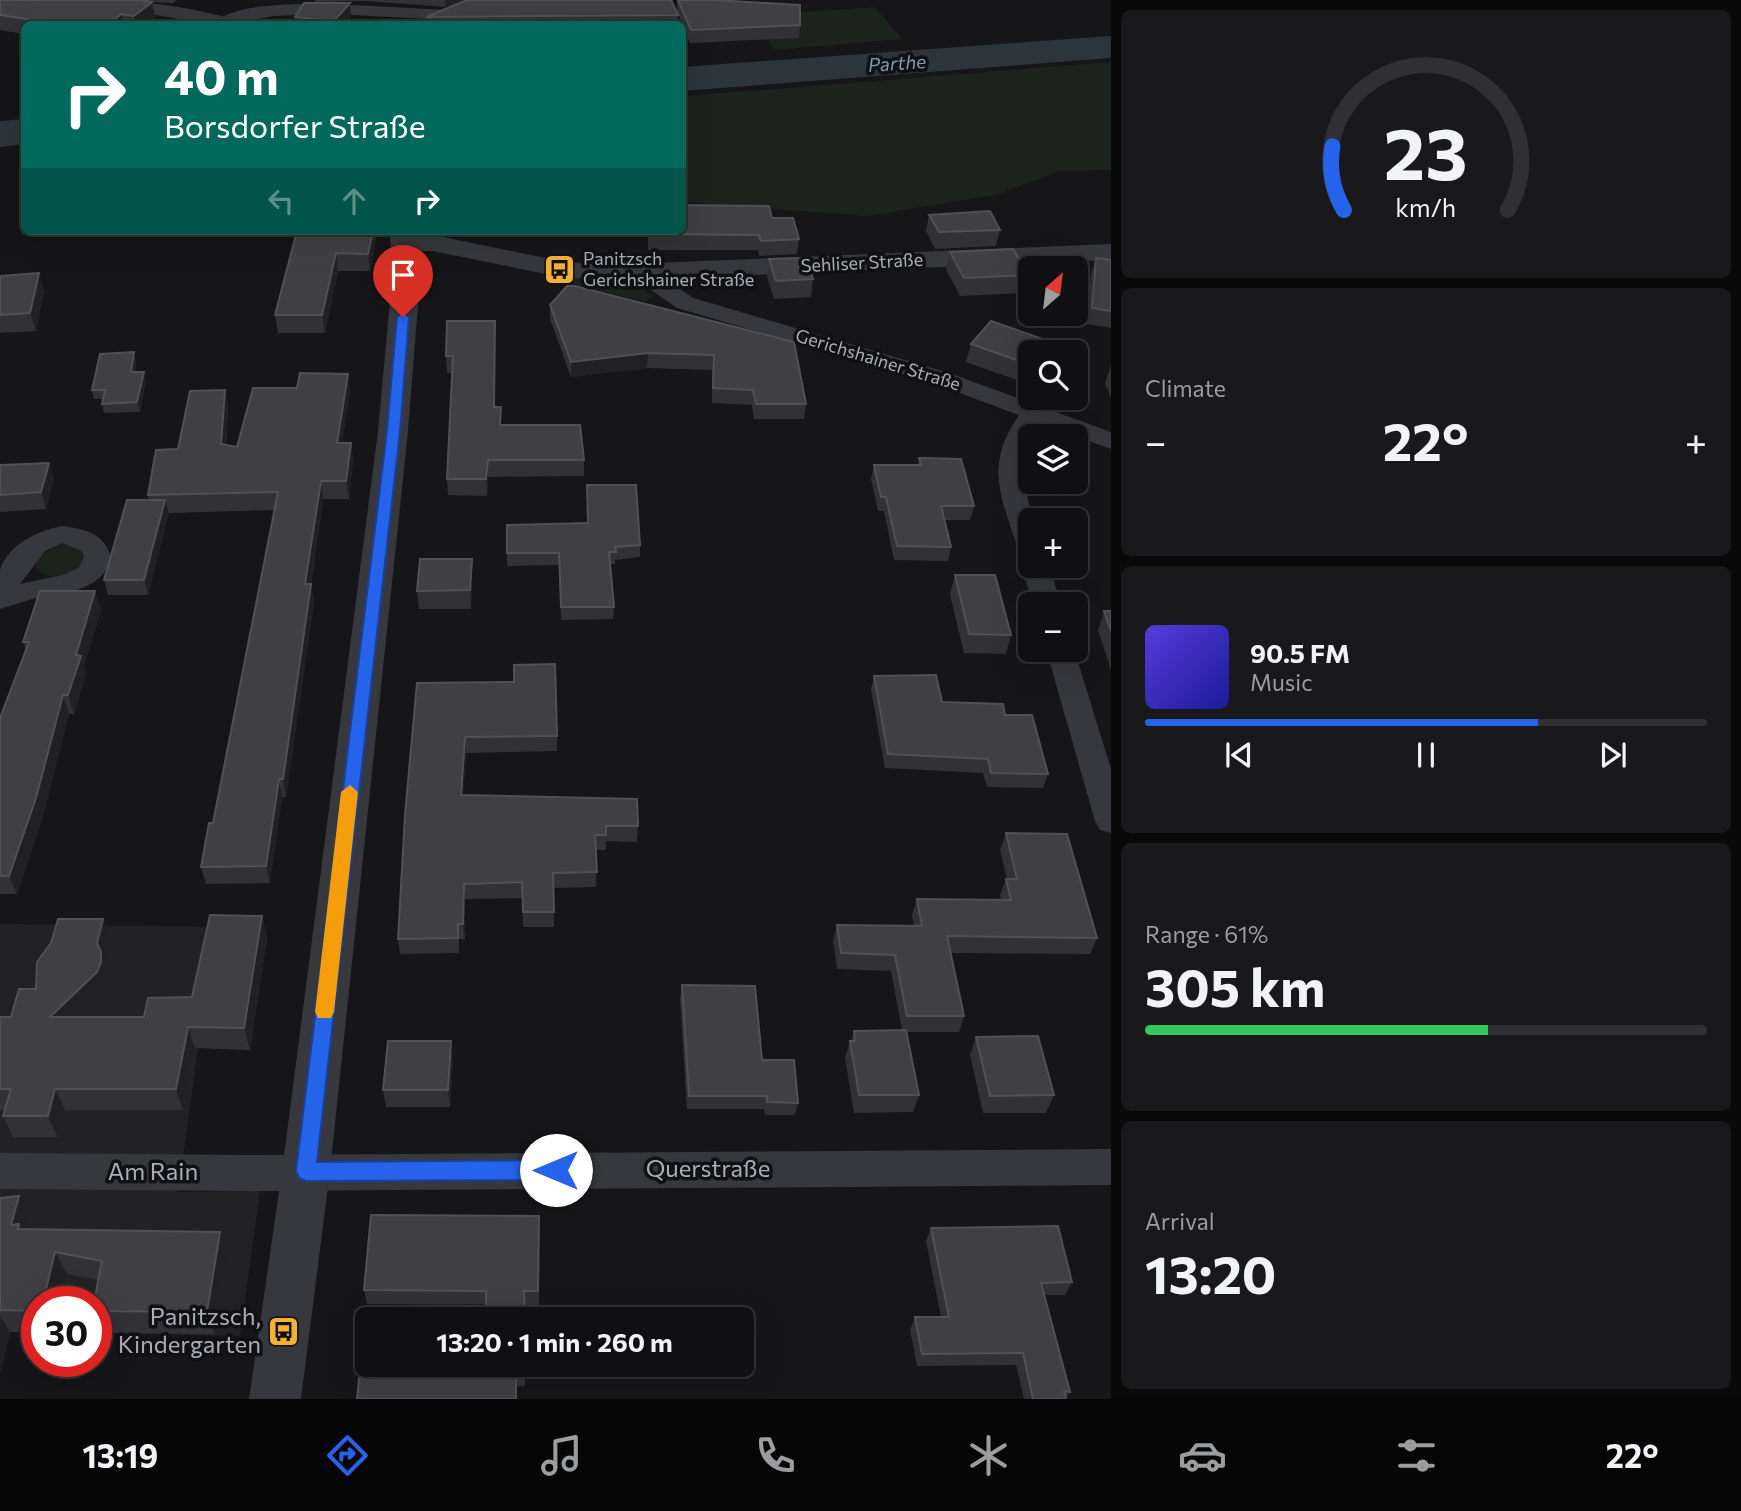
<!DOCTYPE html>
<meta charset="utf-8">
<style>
:root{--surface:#101012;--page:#19191b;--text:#f1f3f6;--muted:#9c9d9f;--line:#303032;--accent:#2563eb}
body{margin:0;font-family:Commissioner,sans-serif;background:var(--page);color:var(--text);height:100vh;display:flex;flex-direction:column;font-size:26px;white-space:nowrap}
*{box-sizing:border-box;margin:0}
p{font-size:23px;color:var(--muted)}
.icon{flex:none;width:38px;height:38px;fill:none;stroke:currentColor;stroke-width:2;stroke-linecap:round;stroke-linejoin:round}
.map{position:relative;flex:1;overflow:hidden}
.sheet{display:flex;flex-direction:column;gap:10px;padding:10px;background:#09090a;width:630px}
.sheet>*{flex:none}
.hud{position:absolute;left:21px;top:21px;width:665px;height:214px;border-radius:10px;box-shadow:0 7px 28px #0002,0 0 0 2px var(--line);background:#00695c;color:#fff;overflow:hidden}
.needle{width:46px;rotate:28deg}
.fabs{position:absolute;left:1018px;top:256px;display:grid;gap:14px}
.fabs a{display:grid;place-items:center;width:70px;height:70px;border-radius:10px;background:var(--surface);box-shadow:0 7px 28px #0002,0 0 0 2px var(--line);font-size:35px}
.speed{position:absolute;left:21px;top:1286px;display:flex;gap:14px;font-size:35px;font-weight:700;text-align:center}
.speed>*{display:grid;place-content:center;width:91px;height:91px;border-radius:50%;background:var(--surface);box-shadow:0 7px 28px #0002,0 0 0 2px var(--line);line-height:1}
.speed .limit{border:10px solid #d22;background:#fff;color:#111}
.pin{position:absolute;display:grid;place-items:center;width:60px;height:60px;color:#fff;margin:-72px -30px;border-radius:50% 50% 50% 0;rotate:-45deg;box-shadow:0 0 7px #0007}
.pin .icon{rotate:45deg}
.me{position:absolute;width:77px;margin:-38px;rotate:270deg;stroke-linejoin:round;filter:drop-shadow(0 0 5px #0008)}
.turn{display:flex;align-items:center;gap:24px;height:147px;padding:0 28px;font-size:32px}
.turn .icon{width:91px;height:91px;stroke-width:2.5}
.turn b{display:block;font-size:49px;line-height:60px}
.lanes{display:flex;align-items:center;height:66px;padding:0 28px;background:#0003;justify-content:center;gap:35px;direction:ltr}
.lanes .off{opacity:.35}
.big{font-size:52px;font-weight:700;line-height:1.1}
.sheet .widget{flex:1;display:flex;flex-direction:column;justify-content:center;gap:10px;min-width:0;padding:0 24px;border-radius:10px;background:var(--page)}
.sheet .dial{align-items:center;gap:0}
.dial svg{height:182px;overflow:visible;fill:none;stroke:var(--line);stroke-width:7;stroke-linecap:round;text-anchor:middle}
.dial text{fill:var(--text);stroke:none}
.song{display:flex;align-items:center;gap:21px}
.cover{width:84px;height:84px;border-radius:10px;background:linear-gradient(135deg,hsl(250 70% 55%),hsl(240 70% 35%))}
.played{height:7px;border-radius:4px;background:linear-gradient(90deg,var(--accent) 70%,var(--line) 70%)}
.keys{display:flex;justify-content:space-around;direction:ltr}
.heat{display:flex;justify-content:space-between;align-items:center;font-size:38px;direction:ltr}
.charge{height:10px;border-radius:5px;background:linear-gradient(90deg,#34c759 61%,var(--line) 0)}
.trip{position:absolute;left:355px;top:1307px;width:399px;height:70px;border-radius:10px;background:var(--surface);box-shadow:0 7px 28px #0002,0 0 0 2px var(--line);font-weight:700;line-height:70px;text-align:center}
.tabs{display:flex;height:112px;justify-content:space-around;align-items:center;background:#060607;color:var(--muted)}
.tabs .icon{width:49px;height:49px}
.tabs .active{color:var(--accent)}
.tabs b{font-size:32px;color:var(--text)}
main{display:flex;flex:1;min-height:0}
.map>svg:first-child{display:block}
.built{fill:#222225}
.green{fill:#1c231d}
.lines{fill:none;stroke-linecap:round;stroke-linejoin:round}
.river{fill:#2c353c;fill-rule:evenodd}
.minor{fill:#37383d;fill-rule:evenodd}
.tertiary{fill:#37383d;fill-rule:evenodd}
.wall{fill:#323236}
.shaded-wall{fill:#212124}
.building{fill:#3f3f44;stroke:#4f5156;stroke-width:2}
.route{fill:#2563eb;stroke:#184099;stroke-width:2}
.slow{fill:#f59e0b}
.labels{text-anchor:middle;stroke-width:7;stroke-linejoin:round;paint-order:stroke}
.far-poi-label{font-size:18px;fill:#a8adb8;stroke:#111113;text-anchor:start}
.far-street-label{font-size:18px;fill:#a8adb8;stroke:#111113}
.far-water-label{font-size:19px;font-style:italic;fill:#7f9bb3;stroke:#111113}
.near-street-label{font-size:24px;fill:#a8adb8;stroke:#111113}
.near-poi-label{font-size:24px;fill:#a8adb8;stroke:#111113;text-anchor:end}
</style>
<main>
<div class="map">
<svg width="1111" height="1399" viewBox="0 0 1111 1399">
<rect width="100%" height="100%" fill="#161618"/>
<path class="built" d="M0,924L215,927L178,1192L260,1191L240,1336L96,1333V1302H37V1332H10L0,1373Z"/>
<g class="green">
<path d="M875,7L902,39L775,50L752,16Z"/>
<path d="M1111,62V170L1060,171L995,195L866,216L683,202L682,112H688L686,96Z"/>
<path d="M575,279L633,283L654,296L645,301L638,300L573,284Z"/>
<path d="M62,543L80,546L86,557C75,574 53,585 36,568L37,556Z"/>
</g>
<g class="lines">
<g class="river">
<path d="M1111,36V58L682,91V67Z"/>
<path d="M24,119V144L0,147V121Z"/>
</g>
<g class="minor">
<path d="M333,4L448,10L456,15L448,20L333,14L273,16L235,24L216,22C235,2 306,4 333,4Z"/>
<path d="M651,266L659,268L667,280L693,298L949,373L1111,432V449L1039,423C1017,454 1022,485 1034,520H1031V565H1049L1061,604H1033L1021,565L1030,557L1021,555L1018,549C1001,497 984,465 1019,415L933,383L677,308L651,290L640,273Z"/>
<path d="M62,526C85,529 104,533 111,557C103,593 61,592 32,599C21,602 11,606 0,609C0,598 0,581 0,570C9,543 38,531 62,526ZM62,543L82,551L84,557L79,567L63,575L20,584L45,551Z"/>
<path d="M1046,649H1074L1111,769V833L1100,830L1095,821Z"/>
<path d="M1111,1149V1185L252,1191L0,1189V1153L252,1155Z"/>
</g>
<g class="tertiary">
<path d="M94,0C146,0 188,7 238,20L242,24H208L104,6Z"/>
<path d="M390,231H416V235H433L560,261L606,265L1111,244V260L606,281L560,277L433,251H417L420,279L408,431L330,1171L301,1399H249L282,1171L378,431L392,279Z"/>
</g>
</g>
<g class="wall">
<path d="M0,0H177L173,3L152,2L155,17L146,24H24V34L0,30Z"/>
<path d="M315,0H464L446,7L365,1L315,2Z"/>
<path d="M677,0H714L800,25L799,38L690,43L677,11Z"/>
<path d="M350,3L351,17L345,24H295V17Z"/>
<path d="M678,15L677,24H427L426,17Z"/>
<path d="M929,215L1000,230L996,246L935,249L926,231Z"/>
<path d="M772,218L799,239L797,254L759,256L758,250H648V231H682Z"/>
<path d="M297,231L376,239L370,271H338L325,333H278L275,315Z"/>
<path d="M950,252L1028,275L1024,293L960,296L946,269Z"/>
<path d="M1096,258L1111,260V328L1087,324L1091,274Z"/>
<path d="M769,259L813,279L811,297L774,299L767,277Z"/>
<path d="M0,276L44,291L36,331L0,333Z"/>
<path d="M550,305L794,342L806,404L804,419H754L752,405L712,403V370L647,368L571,377L550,319Z"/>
<path d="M495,321V407L501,425L584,460V476L488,477L487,496L448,495L447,479L452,373H447L446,356Z"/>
<path d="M971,344L1031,352V385L966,362Z"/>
<path d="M134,352L136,361L135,372L146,381L140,412L104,413L102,404L103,399H94L92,390Z"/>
<path d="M1111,365V398L1105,383Z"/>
<path d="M225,390L228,408L226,445L237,447L350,391L342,443H351L353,461L349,499H323L311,584L314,602L286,797H282L270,883L206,884L201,867L213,823L274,510L168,513L148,595H108L104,580L149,500L148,495L178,449Z"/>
<path d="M919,458L974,506L970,520H945L951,547L948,561L894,560L884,511H878L871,479L874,465H918Z"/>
<path d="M49,463L54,479L46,509L0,512V465Z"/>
<path d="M587,485L640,545V557L615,560V564H610L614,607L613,619L561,620L559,565L507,566V525L587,523Z"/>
<path d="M472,559V578L471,609H419L417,591Z"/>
<path d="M955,575L1011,635L1006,654L964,653L950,594Z"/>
<path d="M95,591L101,610L84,666L86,674L74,714H69L43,816L17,894H0V718L26,651L23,642Z"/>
<path d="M1104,611H1111V670L1098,630Z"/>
<path d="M874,676L942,702L1005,715L1048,774L1043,788L987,787L983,773L885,768L871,690Z"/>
<path d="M417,683L557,736V751L466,753L463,795L638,826L637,842L606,841V850H596V887L553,888L554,927H523L522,898L465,899V939H459V953L400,954L398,939Z"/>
<path d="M1006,833L1097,938L1090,954L950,953L964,1016L959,1032H907L919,1095L913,1112L854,1113L845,1058L850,1041H851L854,1031L902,1030L891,971L837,969L833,941L837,925H914L912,915L917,899L1001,900L1000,895L1006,879H1007L1000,850Z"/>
<path d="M262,916L267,938L250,1050L195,1048L183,1110H65L58,1137H13L3,1116L4,1110H0V1017H11L36,989L103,919L111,942L106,963L110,974V984L105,995L82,1017H144L192,997Z"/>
<path d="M682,985L762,1060L798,1103L795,1115H765L764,1109H687L680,999Z"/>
<path d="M976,1037L1054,1095L1046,1113H983L970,1055Z"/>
<path d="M453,1059L450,1107H386L383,1090Z"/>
<path d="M0,1198L31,1220L29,1230L228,1255L215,1334L103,1333L96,1319L98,1280L67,1274L60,1302H37V1332H10L0,1373Z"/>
<path d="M539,1216V1305L367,1304L364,1290Z"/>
<path d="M931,1228L1072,1282L1065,1295H1044L1070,1392L1066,1398V1399H1024L1016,1365L917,1366L910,1330L915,1317H941L926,1241Z"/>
<path d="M525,1365V1386L357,1399Z"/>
</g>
<g class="shaded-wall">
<path d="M445,0H464L446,7Z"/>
<path d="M152,2L155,17L146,24H135L134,16Z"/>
<path d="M350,3L351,17L345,24H334V21Z"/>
<path d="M121,14L123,24H109Z"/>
<path d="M373,231H375L376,239L370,271L368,254Z"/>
<path d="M336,253L338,271L325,333L322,315Z"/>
<path d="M39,273L44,291L36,331L30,313Z"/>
<path d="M134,352L136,361L133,381L131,372Z"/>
<path d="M648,353L647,368L571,377V362Z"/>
<path d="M144,372L146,381L140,412L137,402Z"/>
<path d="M348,374L350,391L340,461L337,443Z"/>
<path d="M225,390L228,408L225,462L221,444Z"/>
<path d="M351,443L353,461L349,499L346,481Z"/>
<path d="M488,460V477L487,496L486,479Z"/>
<path d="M49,463L54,479L46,509L41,492Z"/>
<path d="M321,481L323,499L308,602L305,584Z"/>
<path d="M165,500L169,514L148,595L144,580Z"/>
<path d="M472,559V578L471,609L470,590Z"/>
<path d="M311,584L314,602L286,797L283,779Z"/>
<path d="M95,591L101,610L84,666L86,674L74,714L68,695L76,655Z"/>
<path d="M63,695L69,714L43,816L17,894L9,876Z"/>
<path d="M465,737L466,753L462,810L461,795Z"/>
<path d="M279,779L282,797L270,883L266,866Z"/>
<path d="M464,884L465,899V939L463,924Z"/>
<path d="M262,916L267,938L250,1050L244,1028Z"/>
<path d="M103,919L111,942L106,963L110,974V984L105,995L60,1039L50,1017L97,943Z"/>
<path d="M188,1027L195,1048L183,1110L176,1089Z"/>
<path d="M451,1041L453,1059L450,1107L448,1090Z"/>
<path d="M55,1089L65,1110L58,1137L48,1116Z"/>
<path d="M19,1196L31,1220L27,1238L11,1225Z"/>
<path d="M220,1232L228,1255L215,1334L207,1312Z"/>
<path d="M55,1252L67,1274L60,1302H43Z"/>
<path d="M0,1316L10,1332L0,1373Z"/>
</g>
<g class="building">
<path d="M0,0H140L152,2L134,16L121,14L109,24H60L0,15Z"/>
<path d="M467,0H671L678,15L426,17Z"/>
<path d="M678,0H714L800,5V25L691,30Z"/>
<path d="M304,3H350L334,21L295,17Z"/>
<path d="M682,205L769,206L772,218H793L799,239L761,241L759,235L649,234V231H682Z"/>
<path d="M990,211L1000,230L939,232L929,215Z"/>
<path d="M297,231H373L368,254L336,253L322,315H275Z"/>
<path d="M1013,249L1028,275L964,278L950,252Z"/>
<path d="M806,258L813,279L776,281L769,259Z"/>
<path d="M1096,258L1111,260V311L1092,308Z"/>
<path d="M39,273L30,313L0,315V276Z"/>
<path d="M567,286H575L794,342L806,404H756L753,390L713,388L714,355L648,353L571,362L550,305Z"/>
<path d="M447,321H495L494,407H501L500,425H580L584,460H488L486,479H447L453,356H446Z"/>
<path d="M991,321L1057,344L1050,352H1031V365L971,344Z"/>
<path d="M134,352L131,372H144L137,402L102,404L105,390H92L100,354Z"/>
<path d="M300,373L348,374L337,443H351L346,481H321L305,584H311L283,779H279L266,866L201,867L209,823H213L278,492L148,495L156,450L178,449L190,391L225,390L221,444L237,447L253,388H297Z"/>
<path d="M919,458L961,459L974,506H941L951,547L897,546L886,497H881L874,465H921Z"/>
<path d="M49,463L41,492L0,495V465Z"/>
<path d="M587,485H636L640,545L615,547L616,552H609L614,607H561L559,553H507V525L588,523Z"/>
<path d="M127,500H165L144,580H104Z"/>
<path d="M420,559H472L470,590L417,591Z"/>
<path d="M955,575H995L1011,635L969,634Z"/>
<path d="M40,591H95L76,655L81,656L68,695H63L36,798L9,876H0V718L29,642H23Z"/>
<path d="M1104,611H1111V631Z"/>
<path d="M555,664L557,736L465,737L461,795L637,799L638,826H606V835H595L597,872L553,873L554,912H523L522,882L464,884L463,924H458V938L398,939L405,815L417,683L514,682V665Z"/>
<path d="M936,675L942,702L1003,704L1005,715H1032L1048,774L991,773L988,759L888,754L874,676Z"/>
<path d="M1006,833L1067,834L1097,938L947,936L964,1016H907L895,955L841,953L837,925L922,926L917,899L1011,900L1006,879H1017Z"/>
<path d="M210,915L262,916L244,1028L188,1027L176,1089H55L48,1116H3L11,1089H0V1017H11L19,989H36L37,962L51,943L58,919H103L97,943L101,952V962L97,972L50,1017H144L148,998L192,997Z"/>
<path d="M682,985L755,986L762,1060H794L798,1103L767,1102V1096H689Z"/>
<path d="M906,1030L919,1095H859L850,1041H855L854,1031Z"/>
<path d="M1038,1036L1054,1095L990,1096L976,1037Z"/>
<path d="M388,1041H451L448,1090H383Z"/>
<path d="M19,1196L11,1225L19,1224L18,1229L220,1232L207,1312L96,1311V1302H94L102,1261L55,1252L43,1302H37V1311L0,1310V1198Z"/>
<path d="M371,1215L539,1216L538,1291H524L525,1320H486V1291L364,1290Z"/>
<path d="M1058,1226L1072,1282L1041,1283L1070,1392L1064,1391L1066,1399H1033L1023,1353L922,1354L915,1317H949L931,1228Z"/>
<path d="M362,1348H368V1365H525V1373H516V1399H357Z"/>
</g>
<path class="route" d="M403,313L409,317L400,431L317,1162L556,1160L563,1163L566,1170L563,1177L556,1180L306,1181L299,1178L296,1171L387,431L397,317Z"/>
<path class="slow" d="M350,785L358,792L334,1012L331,1018H318L315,1012L341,792Z"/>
<defs>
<symbol id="bus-square" viewBox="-11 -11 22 22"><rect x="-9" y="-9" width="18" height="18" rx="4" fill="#f2b134" stroke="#111113"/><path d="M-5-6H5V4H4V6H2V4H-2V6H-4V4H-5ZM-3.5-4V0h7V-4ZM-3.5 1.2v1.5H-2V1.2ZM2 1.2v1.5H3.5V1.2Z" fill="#111"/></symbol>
</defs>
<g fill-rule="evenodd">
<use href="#bus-square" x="542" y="252" width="35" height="35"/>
<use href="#bus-square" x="266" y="1314" width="35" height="35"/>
</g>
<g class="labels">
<g class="far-poi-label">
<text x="583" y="265">Panitzsch<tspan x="583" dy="21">Gerichshainer Straße</tspan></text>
</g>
<g class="far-street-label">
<text transform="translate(862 263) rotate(-3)" y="6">Sehliser Straße</text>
<text transform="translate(878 360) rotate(17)" y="6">Gerichshainer Straße</text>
</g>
<g class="far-water-label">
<text transform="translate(897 63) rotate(-4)" y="7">Parthe</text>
</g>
<g class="near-street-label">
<text x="708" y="1177">Querstraße</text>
<text x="153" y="1180">Am Rain</text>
</g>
<g class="near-poi-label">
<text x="261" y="1325">Panitzsch,<tspan x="261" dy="28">Kindergarten</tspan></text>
</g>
</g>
</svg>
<div class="fabs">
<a><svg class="needle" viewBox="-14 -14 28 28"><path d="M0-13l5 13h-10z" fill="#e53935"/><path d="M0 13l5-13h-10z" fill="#9c9d9f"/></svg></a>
<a><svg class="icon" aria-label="search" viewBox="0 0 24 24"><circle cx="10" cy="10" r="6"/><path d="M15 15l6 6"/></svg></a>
<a><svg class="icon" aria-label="layers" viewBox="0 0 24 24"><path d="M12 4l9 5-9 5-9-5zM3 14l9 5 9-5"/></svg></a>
<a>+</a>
<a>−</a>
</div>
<div class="speed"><div class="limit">30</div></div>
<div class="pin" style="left:403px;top:317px;background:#d93025"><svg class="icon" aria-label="arrive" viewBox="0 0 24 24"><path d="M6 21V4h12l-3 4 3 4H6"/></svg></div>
<svg class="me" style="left:556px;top:1170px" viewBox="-20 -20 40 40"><circle r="19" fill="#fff"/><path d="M0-13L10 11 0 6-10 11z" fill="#2563eb"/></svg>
<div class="trip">13:20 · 1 min · 260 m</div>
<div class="hud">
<div class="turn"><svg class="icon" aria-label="right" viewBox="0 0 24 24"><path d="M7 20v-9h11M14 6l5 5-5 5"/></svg><div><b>40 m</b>Borsdorfer Straße</div></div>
<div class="lanes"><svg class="icon off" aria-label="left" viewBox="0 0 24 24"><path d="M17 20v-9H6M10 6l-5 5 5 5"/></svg><svg class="icon off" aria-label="ahead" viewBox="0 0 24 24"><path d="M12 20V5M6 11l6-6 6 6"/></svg><svg class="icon" aria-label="right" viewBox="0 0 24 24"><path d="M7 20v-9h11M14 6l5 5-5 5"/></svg></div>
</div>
</div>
<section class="sheet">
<div class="widget dial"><svg viewBox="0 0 100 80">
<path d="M14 69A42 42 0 1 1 86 69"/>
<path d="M14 69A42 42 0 0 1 9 41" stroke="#2563eb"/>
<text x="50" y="56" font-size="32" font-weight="700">23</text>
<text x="50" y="72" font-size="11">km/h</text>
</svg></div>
<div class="widget"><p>Climate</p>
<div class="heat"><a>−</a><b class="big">22°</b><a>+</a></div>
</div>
<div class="widget">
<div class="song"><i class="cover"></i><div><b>90.5 FM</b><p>Music</p></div></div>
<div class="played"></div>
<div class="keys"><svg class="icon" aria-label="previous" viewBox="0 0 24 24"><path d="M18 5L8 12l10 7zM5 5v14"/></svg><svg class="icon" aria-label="pause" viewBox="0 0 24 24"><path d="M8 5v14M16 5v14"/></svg><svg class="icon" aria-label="next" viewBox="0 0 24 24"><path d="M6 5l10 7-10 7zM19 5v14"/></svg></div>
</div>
<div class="widget"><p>Range · 61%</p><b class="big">305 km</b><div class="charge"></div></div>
<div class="widget"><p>Arrival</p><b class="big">13:20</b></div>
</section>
</main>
<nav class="tabs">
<b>13:19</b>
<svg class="icon active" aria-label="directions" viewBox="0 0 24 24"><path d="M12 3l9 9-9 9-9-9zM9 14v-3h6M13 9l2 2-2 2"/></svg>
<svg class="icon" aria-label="music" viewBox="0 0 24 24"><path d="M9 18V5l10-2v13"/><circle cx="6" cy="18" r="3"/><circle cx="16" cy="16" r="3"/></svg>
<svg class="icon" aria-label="phone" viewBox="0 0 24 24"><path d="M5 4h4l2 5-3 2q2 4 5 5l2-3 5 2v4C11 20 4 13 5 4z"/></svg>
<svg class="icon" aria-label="climate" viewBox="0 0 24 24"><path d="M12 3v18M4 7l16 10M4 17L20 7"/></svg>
<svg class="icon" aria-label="car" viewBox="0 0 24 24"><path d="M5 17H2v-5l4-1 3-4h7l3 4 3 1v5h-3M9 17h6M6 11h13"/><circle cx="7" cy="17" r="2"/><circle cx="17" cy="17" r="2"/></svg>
<svg class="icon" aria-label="filters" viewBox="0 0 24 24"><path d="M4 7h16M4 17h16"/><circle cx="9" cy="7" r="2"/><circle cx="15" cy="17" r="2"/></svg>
<b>22°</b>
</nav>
